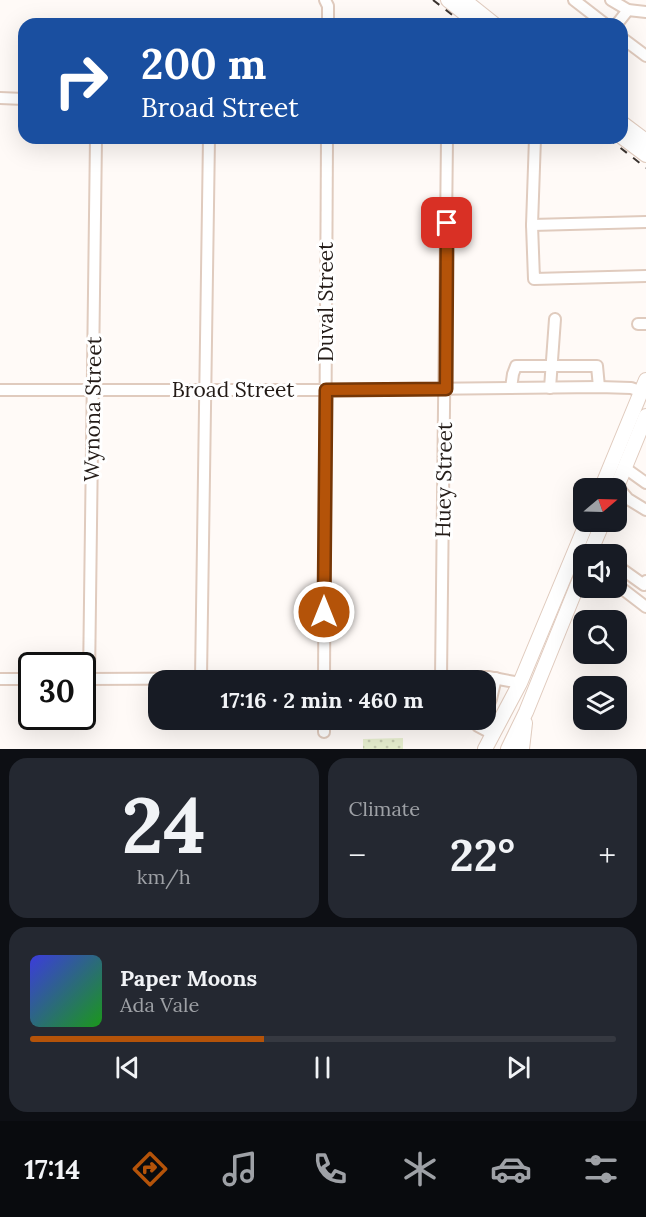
<!DOCTYPE html>
<meta charset="utf-8">
<style>
:root{--surface:#171b24;--page:#242831;--text:#f1f3f6;--muted:#9ea1a6;--line:#363941;--accent:#b45309}
body{margin:0;font-family:Lora,serif;background:var(--page);color:var(--text);height:100vh;display:flex;flex-direction:column;font-size:22px;white-space:nowrap}
*{box-sizing:border-box;margin:0}
p{font-size:20px;color:var(--muted)}
.icon{flex:none;width:33px;height:33px;fill:none;stroke:currentColor;stroke-width:2;stroke-linecap:round;stroke-linejoin:round}
.map{position:relative;height:749px;overflow:hidden}
.panel{display:flex;flex-direction:column;gap:9px;padding:9px;background:#0d0f14;flex:1}
.panel>*{flex:none}
.hud{position:absolute;left:18px;top:18px;width:610px;height:126px;border-radius:18px;box-shadow:0 6px 24px #0002;background:#1a4fa0;color:#fff;overflow:hidden}
.needle{width:39px;rotate:71deg}
.tools{position:absolute;left:573px;top:478px;display:grid;gap:12px}
.tools a{display:grid;place-items:center;width:54px;height:54px;border-radius:12px;background:var(--surface);box-shadow:0 6px 24px #0002;font-size:30px}
.speed{position:absolute;left:18px;top:652px;display:flex;gap:12px;font-size:30px;font-weight:700;text-align:center}
.speed>*{display:grid;place-content:center;width:78px;height:78px;border-radius:50%;background:var(--surface);box-shadow:0 6px 24px #0002;line-height:1}
.speed .limit{border:3px solid #111;border-radius:9px;background:#fff;color:#111}
.pin{position:absolute;display:grid;place-items:center;width:51px;height:51px;color:#fff;margin:-26px;border-radius:12px;box-shadow:0 3px 9px #0006}
.me{position:absolute;width:66px;margin:-33px;rotate:0deg;stroke-linejoin:round;filter:drop-shadow(0 0 4px #0008)}
.turn{display:flex;align-items:center;gap:21px;height:126px;padding:0 24px;font-size:27px}
.turn .icon{width:78px;height:78px;stroke-width:2.5}
.turn b{display:block;font-size:42px;line-height:51px}
.big{font-size:45px;font-weight:700;line-height:1.1}
.panel .card{flex:1;display:flex;flex-direction:column;justify-content:center;gap:9px;min-width:0;padding:0 21px;border-radius:18px;background:var(--page)}
.panel .dial{align-items:center;gap:0}
.dial b{font-size:78px;line-height:1}
.song{display:flex;align-items:center;gap:18px}
.cover{width:72px;height:72px;border-radius:9px;background:linear-gradient(135deg,hsl(240 70% 55%),hsl(120 70% 35%))}
.played{height:6px;border-radius:3px;background:linear-gradient(90deg,var(--accent) 40%,var(--line) 40%)}
.keys{display:flex;justify-content:space-around;direction:ltr}
.heat{display:flex;justify-content:space-between;align-items:center;font-size:33px;direction:ltr}
.panel .tiles{flex:1;display:grid;gap:9px;grid-template-columns:1fr 1fr}
.card:last-child{grid-column:span 2}
.trip{position:absolute;left:148px;top:670px;width:348px;height:60px;border-radius:18px;background:var(--surface);box-shadow:0 6px 24px #0002;font-weight:700;line-height:60px;text-align:center}
.tab-bar{display:flex;height:96px;justify-content:space-around;align-items:center;background:#090b0e;color:var(--muted)}
.tab-bar .icon{width:42px;height:42px}
.tab-bar .active{color:var(--accent)}
.tab-bar b{font-size:27px;color:var(--text)}
.map>svg:first-child{display:block}
.grass{fill:url(#grass-dots)}
.lines{fill:none;stroke-linecap:round;stroke-linejoin:round}
.minor-casing{stroke:#e0cbbe;stroke-width:14}
.major-casing{stroke:#e0cbbe;stroke-width:16}
.minor{stroke:#fff;stroke-width:10}
.major{stroke:#fff;stroke-width:14}
.rail{stroke:#3a332f;stroke-width:2;stroke-dasharray:8 8;stroke-linecap:butt}
.route-casing{stroke:#753606;stroke-width:15}
.route{stroke:#b45309;stroke-width:10}
.labels{text-anchor:middle;stroke-width:6;stroke-linejoin:round;paint-order:stroke}
.street-label{font-size:21px;fill:#231b17;stroke:#fff}
</style>
<div class="map">
<svg width="646" height="749" viewBox="0 0 646 749">
<defs>
<pattern id="grass-dots" width="8" height="8" patternUnits="userSpaceOnUse" patternTransform="scale(1.5)"><rect width="8" height="8" fill="#e7efcf"/><path d="M2 2h.1M6 6h.1" fill="none" stroke="#c6ccb1" stroke-width="1.8" stroke-linecap="round"/></pattern>
</defs>
<rect width="100%" height="100%" fill="#fffaf7"/>
<path class="grass" d="M403,738V749H363V739Z"/>
<g class="lines">
<defs>
<g id="minor">
<path d="M325,0L328,6V24"/>
<path d="M574,0L605,24"/>
<path d="M611,0L628,10L646,12"/>
<path d="M617,24L628,10"/>
<path d="M622,38L646,56"/>
<path d="M0,98L24,99"/>
<path d="M535,138L532,225L534,279L646,276"/>
<path d="M532,225L646,222"/>
<path d="M638,324H646"/>
<path d="M511,388L513,374L516,366H597L599,387"/>
<path d="M550,388L555,319"/>
<path d="M0,390H326L599,387L631,388L646,393"/>
<path d="M625,468L646,483"/>
<path d="M617,486L628,499L646,510"/>
<path d="M580,489L584,491"/>
<path d="M592,549L603,555"/>
<path d="M616,565L644,585L646,581"/>
<path d="M616,584L646,607"/>
<path d="M201,678L209,138"/>
<path d="M0,679H32"/>
<path d="M83,679L488,677L520,683"/>
<path d="M89,679L96,138"/>
<path d="M441,679L447,138"/>
<path d="M324,681L327,138"/>
<path d="M486,710L491,699L496,678"/>
<path d="M481,720L478,726L493,734"/>
<path d="M324,732V720"/>
</g>
<g id="major">
<path d="M448,0L478,24"/>
<path d="M464,0L494,24"/>
<path d="M622,123L646,141"/>
<path d="M622,137L646,155"/>
<path d="M601,489L646,380"/>
<path d="M616,489L646,416"/>
<path d="M589,555L603,522"/>
<path d="M485,749L520,683L587,522"/>
<path d="M508,749L526,712L584,569"/>
<path d="M522,749L525,723"/>
</g>
</defs>
<use href="#minor" class="minor-casing"/>
<use href="#major" class="major-casing"/>
<use href="#minor" class="minor"/>
<use href="#major" class="major"/>
<g class="rail">
<path d="M433,0L464,24"/>
<path d="M608,138L646,168"/>
</g>
</g>
<g class="lines">
<defs>
<path id="route" d="M324,612L326,390L446,389L447,223"/>
</defs>
<use href="#route" class="route-casing"/>
<use href="#route" class="route"/>
</g>
<g class="labels">
<g class="street-label">
<text transform="translate(326 302) rotate(-90)" y="7">Duval Street</text>
<text x="233" y="397">Broad Street</text>
<text transform="translate(93 409) rotate(-89)" y="7">Wynona Street</text>
<text transform="translate(444 480) rotate(-89)" y="7">Huey Street</text>
</g>
</g>
</svg>
<div class="tools">
<a><svg class="needle" viewBox="-14 -14 28 28"><path d="M0-13l5 13h-10z" fill="#e53935"/><path d="M0 13l5-13h-10z" fill="#9ea1a6"/></svg></a>
<a><svg class="icon" aria-label="sound" viewBox="0 0 24 24"><path d="M4 9h4l5-4v14l-5-4H4zM17 9q2 3 0 6"/></svg></a>
<a><svg class="icon" aria-label="search" viewBox="0 0 24 24"><circle cx="10" cy="10" r="6"/><path d="M15 15l6 6"/></svg></a>
<a><svg class="icon" aria-label="layers" viewBox="0 0 24 24"><path d="M12 4l9 5-9 5-9-5zM3 14l9 5 9-5"/></svg></a>
</div>
<div class="speed"><div class="limit">30</div></div>
<div class="pin" style="left:447px;top:223px;background:#d93025"><svg class="icon" aria-label="arrive" viewBox="0 0 24 24"><path d="M6 21V4h12l-3 4 3 4H6"/></svg></div>
<svg class="me" style="left:324px;top:612px" viewBox="-20 -20 40 40"><circle r="17" fill="#b45309" stroke="#fff" stroke-width="3"/><path d="M0-11L8 9 0 5-8 9z" fill="#fff"/></svg>
<div class="trip">17:16 · 2 min · 460 m</div>
<div class="hud">
<div class="turn"><svg class="icon" aria-label="right" viewBox="0 0 24 24"><path d="M7 20v-9h11M14 6l5 5-5 5"/></svg><div><b>200 m</b>Broad Street</div></div>
</div>
</div>
<section class="panel">
<div class="tiles">
<div class="card dial"><b>24</b><p>km/h</p></div>
<div class="card"><p>Climate</p>
<div class="heat"><a>−</a><b class="big">22°</b><a>+</a></div>
</div>
<div class="card">
<div class="song"><i class="cover"></i><div><b>Paper Moons</b><p>Ada Vale</p></div></div>
<div class="played"></div>
<div class="keys"><svg class="icon" aria-label="previous" viewBox="0 0 24 24"><path d="M18 5L8 12l10 7zM5 5v14"/></svg><svg class="icon" aria-label="pause" viewBox="0 0 24 24"><path d="M8 5v14M16 5v14"/></svg><svg class="icon" aria-label="next" viewBox="0 0 24 24"><path d="M6 5l10 7-10 7zM19 5v14"/></svg></div>
</div>
</div>
</section>
<nav class="tab-bar">
<b>17:14</b>
<svg class="icon active" aria-label="directions" viewBox="0 0 24 24"><path d="M12 3l9 9-9 9-9-9zM9 14v-3h6M13 9l2 2-2 2"/></svg>
<svg class="icon" aria-label="music" viewBox="0 0 24 24"><path d="M9 18V5l10-2v13"/><circle cx="6" cy="18" r="3"/><circle cx="16" cy="16" r="3"/></svg>
<svg class="icon" aria-label="phone" viewBox="0 0 24 24"><path d="M5 4h4l2 5-3 2q2 4 5 5l2-3 5 2v4C11 20 4 13 5 4z"/></svg>
<svg class="icon" aria-label="climate" viewBox="0 0 24 24"><path d="M12 3v18M4 7l16 10M4 17L20 7"/></svg>
<svg class="icon" aria-label="car" viewBox="0 0 24 24"><path d="M5 17H2v-5l4-1 3-4h7l3 4 3 1v5h-3M9 17h6M6 11h13"/><circle cx="7" cy="17" r="2"/><circle cx="17" cy="17" r="2"/></svg>
<svg class="icon" aria-label="filters" viewBox="0 0 24 24"><path d="M4 7h16M4 17h16"/><circle cx="9" cy="7" r="2"/><circle cx="15" cy="17" r="2"/></svg>
</nav>
